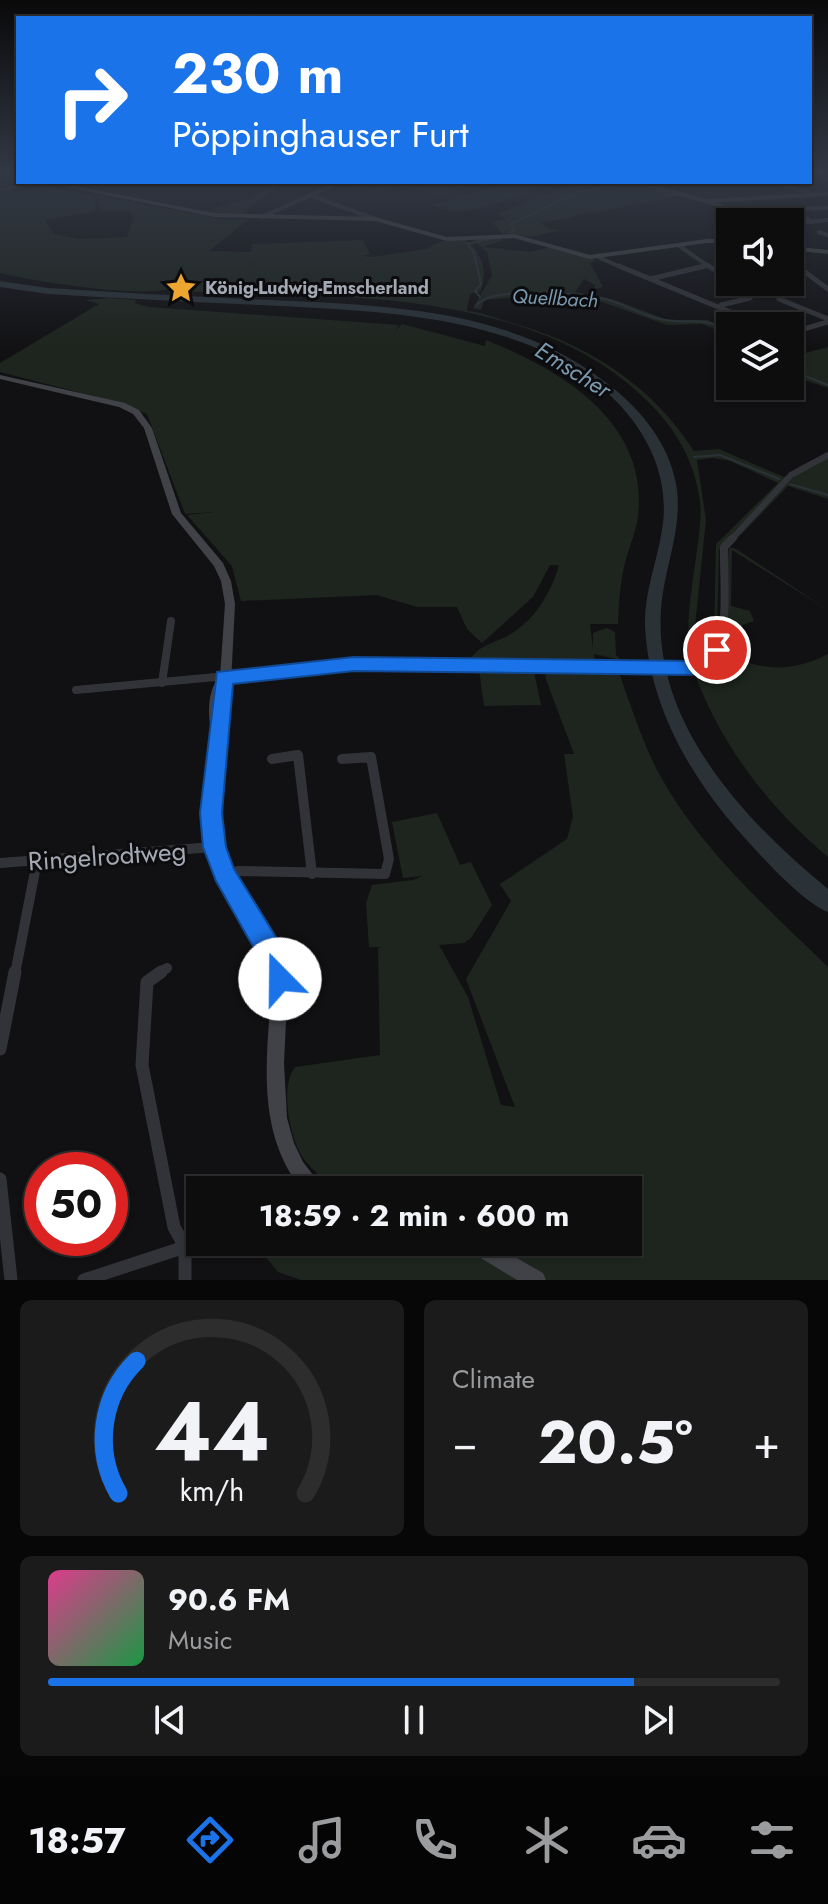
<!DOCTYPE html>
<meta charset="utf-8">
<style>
:root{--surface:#0d0d0e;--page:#1b1b1c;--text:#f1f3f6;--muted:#9a9c9e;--line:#2d2d2e;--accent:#1a73e8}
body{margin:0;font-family:Jost,sans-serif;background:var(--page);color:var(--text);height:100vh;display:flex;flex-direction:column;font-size:30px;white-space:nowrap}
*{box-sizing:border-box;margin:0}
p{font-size:26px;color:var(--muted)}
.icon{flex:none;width:44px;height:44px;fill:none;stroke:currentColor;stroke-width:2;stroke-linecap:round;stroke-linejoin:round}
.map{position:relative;height:1280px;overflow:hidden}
.details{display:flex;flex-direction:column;gap:20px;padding:20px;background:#070708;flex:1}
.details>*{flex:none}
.guide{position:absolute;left:16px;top:16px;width:796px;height:168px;border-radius:0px;box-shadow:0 2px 6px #0004,0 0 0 2px var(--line);background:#1a73e8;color:#fff;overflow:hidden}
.controls{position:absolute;left:716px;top:208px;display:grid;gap:16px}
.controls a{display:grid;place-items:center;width:88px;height:88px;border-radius:0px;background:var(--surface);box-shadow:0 2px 6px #0004,0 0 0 2px var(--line);font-size:40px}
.speed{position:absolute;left:24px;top:1152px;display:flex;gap:16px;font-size:40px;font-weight:700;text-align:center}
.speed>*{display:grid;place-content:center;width:104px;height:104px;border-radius:50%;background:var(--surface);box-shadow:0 2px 6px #0004,0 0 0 2px var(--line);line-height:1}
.speed .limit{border:12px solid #d22;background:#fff;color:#111}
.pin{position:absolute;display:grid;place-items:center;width:68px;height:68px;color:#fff;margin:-34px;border:4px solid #fff;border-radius:50%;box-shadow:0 2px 8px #0007}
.me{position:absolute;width:88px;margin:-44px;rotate:338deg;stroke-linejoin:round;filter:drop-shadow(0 0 6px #0008)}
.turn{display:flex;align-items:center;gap:28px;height:168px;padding:0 24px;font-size:36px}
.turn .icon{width:104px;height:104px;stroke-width:2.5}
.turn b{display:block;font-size:56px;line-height:68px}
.big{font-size:60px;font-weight:700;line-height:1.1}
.details .widget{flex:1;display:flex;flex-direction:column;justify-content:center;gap:12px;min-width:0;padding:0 28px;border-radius:12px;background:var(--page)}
.details .dial{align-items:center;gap:0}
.dial svg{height:208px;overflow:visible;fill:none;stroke:var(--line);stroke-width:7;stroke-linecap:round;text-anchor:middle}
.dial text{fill:var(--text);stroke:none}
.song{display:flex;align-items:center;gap:24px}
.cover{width:96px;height:96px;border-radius:12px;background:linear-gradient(135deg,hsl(330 70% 55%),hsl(140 70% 35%))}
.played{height:8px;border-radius:4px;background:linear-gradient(90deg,var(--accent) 80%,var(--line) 80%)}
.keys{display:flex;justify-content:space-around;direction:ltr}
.heat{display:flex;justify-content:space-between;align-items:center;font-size:44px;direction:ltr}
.details .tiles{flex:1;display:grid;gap:20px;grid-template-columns:1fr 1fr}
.widget:last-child{grid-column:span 2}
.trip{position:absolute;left:186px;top:1176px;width:456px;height:80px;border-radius:0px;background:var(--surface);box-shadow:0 2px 6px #0004,0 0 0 2px var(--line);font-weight:700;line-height:80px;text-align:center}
.tabs{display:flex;height:128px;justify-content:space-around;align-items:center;background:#050506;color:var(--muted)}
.tabs .icon{width:56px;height:56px}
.tabs .active{color:var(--accent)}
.tabs b{font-size:36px;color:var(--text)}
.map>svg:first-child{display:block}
.green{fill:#1e251e;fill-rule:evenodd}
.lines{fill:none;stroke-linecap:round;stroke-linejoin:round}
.stream{stroke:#2a3238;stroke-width:2}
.river{fill:#2a3238;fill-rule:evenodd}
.street-far5{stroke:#323338;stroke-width:4}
.street-far4{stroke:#323338;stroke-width:5}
.street-far3{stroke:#323338;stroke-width:6}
.street-far2{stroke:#323338;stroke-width:8}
.street-far1{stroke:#323338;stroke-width:10}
.street{stroke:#323338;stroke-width:13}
.secondary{fill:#404247;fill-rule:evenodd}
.route{fill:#1a73e8;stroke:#114b97;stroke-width:2}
.labels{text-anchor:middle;stroke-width:6;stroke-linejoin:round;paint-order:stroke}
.far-poi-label{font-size:18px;font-weight:bold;fill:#a3a8b3;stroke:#0c0c0e;text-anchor:start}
.far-water-label{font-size:20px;font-style:italic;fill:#7a98ae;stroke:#0c0c0e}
.water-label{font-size:24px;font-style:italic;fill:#7a98ae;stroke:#0c0c0e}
.near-street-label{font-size:26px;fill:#a3a8b3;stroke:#0c0c0e}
</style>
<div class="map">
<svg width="828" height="1280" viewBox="0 0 828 1280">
<rect width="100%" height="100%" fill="#111113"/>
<g class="green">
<path d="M274,182H285L241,214L203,211L251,198Z"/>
<path d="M345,182H478L442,194L393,186L381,193L341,184Z"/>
<path d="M496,182H551C515,195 468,223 432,205L500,185Z"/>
<path d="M580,182H639L683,195L541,223L549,229L561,230L532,237L502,233L492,222L506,220L498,213Z"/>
<path d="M46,185L95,197V212L45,220L54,234L78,239L127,237L134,218L128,211H99V196L226,220L249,219L209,251L251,252L252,244L363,240L370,254L363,256L372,257L426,249L442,241L466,240C482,253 489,273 480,292L470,294L467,311C481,312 496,318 509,322C586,343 651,384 694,451L719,449L784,477L825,454L799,467L719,550L717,632L709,656L696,662C675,637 705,539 700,502C695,460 674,426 644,398C527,285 326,297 176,291L179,289L176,286C152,301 33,281 0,273V191L21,192ZM713,458L730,461L778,483L716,544L714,640L706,657L701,658L695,626L706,520L697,460Z"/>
<path d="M503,236L502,241L482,247L530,252L551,247L596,260L590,263L603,287L595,289V285L584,279L575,292L612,299L668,320H708L730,331V335L702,324L667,325L602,302L518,297L484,300L481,310L473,308L492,275L487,252L472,239Z"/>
<path d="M108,298L136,300L135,303L149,307L399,325L395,331L402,324L485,346L486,340C561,370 649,422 638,516C636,532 629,547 625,563C620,583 619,603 618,624H590L593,650V633L607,628L615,632L616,655L621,660L594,654L595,663L475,661L471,658C479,646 491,644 503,638C532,625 551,594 559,565H550L533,597L482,643L467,629L457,607H417L377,595L241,601L232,566L187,515L214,512L185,514L147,414L116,402L0,372V363L99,304L85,300Z"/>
<path d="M828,347V388L790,375V357Z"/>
<path d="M828,456V499L788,486L734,542L790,478Z"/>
<path d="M729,547L736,549L828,610L732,550L731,606L750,611L754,621L735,628L730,656C765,671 793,672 828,654V857C769,807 723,748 695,675L696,671L711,666L719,655Z"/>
<path d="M549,667L618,670C630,703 640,736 656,768C697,846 765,906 828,967V1280H301L278,1272L254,1242H628V1190H333C325,1178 308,1168 300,1153C289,1131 280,1087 295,1067L380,1055L378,948L382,947H369L366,903L372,885L413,880L422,876L403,878L392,822L437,813L460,865L471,862L492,905L471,938L464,943L439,945L468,997L501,1105L515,1107L466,979L511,901L500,884L567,839L573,817L564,754H574L545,677Z"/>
<path d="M479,669L534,672L541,705L484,706Z"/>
</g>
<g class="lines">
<g class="stream">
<path d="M616,185L631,182"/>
<path d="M0,190L24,185"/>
<path d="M511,232L514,230L511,224L581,191L616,185L613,182"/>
<path d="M480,297L475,291L481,284L474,253L468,244L497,237"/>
<path d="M476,306C490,286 577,293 601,298C623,302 643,317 665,320C694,324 701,316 730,331"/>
<path d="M790,370L828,385"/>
<path d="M694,457L720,455L779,479"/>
<path d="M790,484L828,495"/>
</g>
<path class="river" d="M0,281L48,288C114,292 181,296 247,299C378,306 514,303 619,393C648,418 672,451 677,490C682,531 664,568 661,609C653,724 746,822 828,889V912C802,902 762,857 743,836C690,777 649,705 645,626C644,593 657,562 662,530C676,448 611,380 539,349C451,312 355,310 260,305C189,302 119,298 48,294L0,287Z"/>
<g class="street-far5">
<path d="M810,177L828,180"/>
<path d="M637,182L719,205L752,222"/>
<path d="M772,182L808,192"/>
<path d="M312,196L375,219"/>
<path d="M705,201L828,194"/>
<path d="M753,210L828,208"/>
<path d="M790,210L809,220"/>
<path d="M262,217L340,182"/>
<path d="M790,224L828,220"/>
<path d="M819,232L828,235"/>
<path d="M678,245L711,268"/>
<path d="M598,257L623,268"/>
<path d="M792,262L799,268"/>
<path d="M697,268L707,265"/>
</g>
<g class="street-far4">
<path d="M619,266L764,326"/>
<path d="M709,266L730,280"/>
<path d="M797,266L828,289"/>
<path d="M650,279L705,266"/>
<path d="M779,299L828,319"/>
<path d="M721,305L750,298L732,282"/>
<path d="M790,333L828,322"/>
</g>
<path class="street-far3" d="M731,540L791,475L828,455"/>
<g class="street-far2">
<path d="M162,683L171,621"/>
<path d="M76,690L354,664L692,668C700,665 709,663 714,656C730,633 723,574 724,547L733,538"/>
</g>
<g class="street-far1">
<path d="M272,759L298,755L312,874"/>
<path d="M0,863L214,847"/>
<path d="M224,874L239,871L385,874L389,859L371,757L342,759"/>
<path d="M15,974L37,861"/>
<path d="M158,974L167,968"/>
</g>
<g class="street">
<path d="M161,972L147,982L142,1065L174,1227L185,1247V1280"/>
<path d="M0,1049L15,972"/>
<path d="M0,1179L11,1280"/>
<path d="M84,1280L185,1247"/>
</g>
<g class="secondary">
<path d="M0,172L18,176V178L0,174Z"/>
<path d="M43,182H53L214,213L375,217L447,237L514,234L590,255L707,239H730V243H707L590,259L514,238L447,241L375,221L214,217Z"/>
<path d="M790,246L828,250V254L790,250Z"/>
<path d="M0,375L125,403L139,410L152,428L181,513L223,563L231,581L235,604L230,703L218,827L230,872L284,963L288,979L284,1063L287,1118L294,1143L303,1162L320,1184L323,1190H302C253,1129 268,1051 272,979L269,966L219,879L204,827L214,739C207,723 206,689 220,677L225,604L221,581L214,566L172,514L144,428L133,414L119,407L0,379Z"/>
<path d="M456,1242H489L543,1273L546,1280H517L474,1254L458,1249Z"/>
</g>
</g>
<linearGradient id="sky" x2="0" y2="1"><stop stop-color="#09090a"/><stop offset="0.49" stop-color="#323844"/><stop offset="1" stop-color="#323844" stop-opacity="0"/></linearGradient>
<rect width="828" height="351" fill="url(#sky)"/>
<path class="route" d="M717,643L727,650L718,664L692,675L354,671L233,684L222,813L226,847L234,869L279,942L293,979L289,988L280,992L271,988L259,957L216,881L203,847L200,813L217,672L354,657L690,661Z"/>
<defs>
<symbol id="sight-bare" viewBox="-9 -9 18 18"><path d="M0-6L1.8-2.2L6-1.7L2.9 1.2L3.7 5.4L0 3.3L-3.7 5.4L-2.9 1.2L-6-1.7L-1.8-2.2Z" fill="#eda62f" stroke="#0c0c0e" stroke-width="2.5" paint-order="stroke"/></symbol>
</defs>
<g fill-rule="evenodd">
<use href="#sight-bare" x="159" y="266" width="44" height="44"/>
</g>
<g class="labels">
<g class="far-poi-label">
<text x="205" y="294">König-Ludwig-Emscherland</text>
</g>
<g class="far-water-label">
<text transform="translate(555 298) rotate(3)" y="7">Quellbach</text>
</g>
<g class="water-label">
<text transform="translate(573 370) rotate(32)" y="8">Emscher</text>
</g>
<g class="near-street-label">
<text transform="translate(107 856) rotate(-4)" y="9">Ringelrodtweg</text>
</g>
</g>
</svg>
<div class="controls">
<a><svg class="icon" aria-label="sound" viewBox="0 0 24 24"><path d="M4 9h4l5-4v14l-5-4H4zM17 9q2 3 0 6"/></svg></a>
<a><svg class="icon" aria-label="layers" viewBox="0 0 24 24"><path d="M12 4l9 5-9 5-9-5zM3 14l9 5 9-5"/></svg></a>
</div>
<div class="speed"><div class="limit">50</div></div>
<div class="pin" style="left:717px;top:650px;background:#d93025"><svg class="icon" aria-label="arrive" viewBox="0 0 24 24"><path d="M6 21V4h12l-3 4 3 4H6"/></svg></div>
<svg class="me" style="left:280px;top:979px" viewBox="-20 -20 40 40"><circle r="19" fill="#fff"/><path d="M0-13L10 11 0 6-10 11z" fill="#1a73e8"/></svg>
<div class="trip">18:59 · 2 min · 600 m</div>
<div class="guide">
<div class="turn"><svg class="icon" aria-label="right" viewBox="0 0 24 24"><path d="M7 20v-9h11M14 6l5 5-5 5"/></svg><div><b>230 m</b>Pöppinghauser Furt</div></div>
</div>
</div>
<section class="details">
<div class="tiles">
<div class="widget dial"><svg viewBox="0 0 100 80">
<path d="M14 69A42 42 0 1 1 86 69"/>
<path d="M14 69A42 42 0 0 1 21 18" stroke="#1a73e8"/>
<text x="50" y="56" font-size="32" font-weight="700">44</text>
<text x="50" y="72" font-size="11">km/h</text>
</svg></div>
<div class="widget"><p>Climate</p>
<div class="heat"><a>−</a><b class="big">20.5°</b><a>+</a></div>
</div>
<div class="widget">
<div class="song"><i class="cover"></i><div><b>90.6 FM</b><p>Music</p></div></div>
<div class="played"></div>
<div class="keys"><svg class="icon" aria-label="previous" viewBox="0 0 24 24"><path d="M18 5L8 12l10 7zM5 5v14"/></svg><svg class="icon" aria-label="pause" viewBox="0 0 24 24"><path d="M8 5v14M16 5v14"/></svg><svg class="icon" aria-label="next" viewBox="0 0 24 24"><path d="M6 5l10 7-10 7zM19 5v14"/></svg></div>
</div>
</div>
</section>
<nav class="tabs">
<b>18:57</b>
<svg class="icon active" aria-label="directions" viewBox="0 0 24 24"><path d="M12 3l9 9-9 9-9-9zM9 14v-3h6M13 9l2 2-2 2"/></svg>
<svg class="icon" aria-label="music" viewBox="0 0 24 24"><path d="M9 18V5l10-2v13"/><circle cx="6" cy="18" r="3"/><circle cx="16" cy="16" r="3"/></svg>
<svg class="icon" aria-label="phone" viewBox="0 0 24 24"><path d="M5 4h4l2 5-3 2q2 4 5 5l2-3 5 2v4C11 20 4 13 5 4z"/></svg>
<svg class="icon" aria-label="climate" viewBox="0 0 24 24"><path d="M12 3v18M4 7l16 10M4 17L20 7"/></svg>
<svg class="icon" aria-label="car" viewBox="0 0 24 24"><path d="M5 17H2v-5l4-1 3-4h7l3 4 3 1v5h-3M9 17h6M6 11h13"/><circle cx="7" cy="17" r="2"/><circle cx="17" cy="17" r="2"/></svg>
<svg class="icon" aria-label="filters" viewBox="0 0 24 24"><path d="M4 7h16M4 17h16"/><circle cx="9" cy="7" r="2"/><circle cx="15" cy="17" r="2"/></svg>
</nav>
